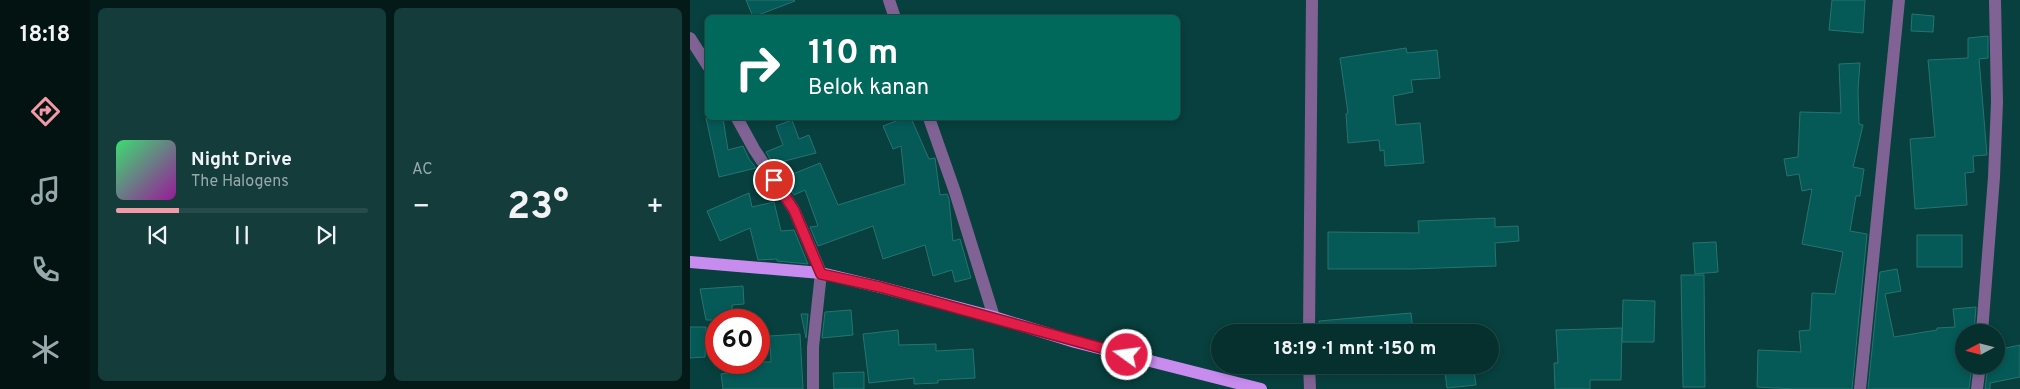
<!DOCTYPE html>
<html lang="id">
<meta charset="utf-8">
<style>
:root{--surface:#05302e;--page:#133c3a;--text:#f1f3f6;--muted:#97a9aa;--line:#264b4a;--accent:#f49aa7}
body{margin:0;font-family:Overpass,sans-serif;background:var(--page);color:var(--text);height:100vh;display:flex;flex-direction:column;font-size:19px;white-space:nowrap}
*{box-sizing:border-box;margin:0}
p{font-size:16px;color:var(--muted)}
.icon{flex:none;width:28px;height:28px;fill:none;stroke:currentColor;stroke-width:2;stroke-linecap:round;stroke-linejoin:round}
.map{position:relative;flex:1;overflow:hidden}
.details{display:flex;flex-direction:column;gap:8px;padding:8px;background:#031a19;width:600px}
.details>*{flex:none}
.guide{position:absolute;left:15px;top:15px;width:475px;height:105px;border-radius:8px;box-shadow:0 2px 8px #0003,0 0 0 1px var(--line);background:#00695c;color:#fff;overflow:hidden}
.needle{width:32px;rotate:263deg}
.fabs{position:absolute;left:1265px;top:324px;display:grid;gap:10px}
.fabs a{display:grid;place-items:center;width:50px;height:50px;border-radius:50%;background:var(--surface);box-shadow:0 2px 8px #0003,0 0 0 1px var(--line);font-size:25px}
.speed{position:absolute;left:15px;top:309px;display:flex;gap:10px;font-size:25px;font-weight:700;text-align:center}
.speed>*{display:grid;place-content:center;width:65px;height:65px;border-radius:50%;background:var(--surface);box-shadow:0 2px 8px #0003,0 0 0 1px var(--line);line-height:1}
.speed .limit{border:8px solid #d22;background:#fff;color:#111}
.pin{position:absolute;display:grid;place-items:center;width:42px;height:42px;color:#fff;margin:-21px;border:2px solid #fff;border-radius:50%;box-shadow:0 1px 5px #0007}
.me{position:absolute;width:55px;margin:-28px;rotate:284deg;stroke-linejoin:round;filter:drop-shadow(0 0 4px #0008)}
.turn{display:flex;align-items:center;gap:18px;height:105px;padding:0 20px;font-size:22px}
.turn .icon{width:65px;height:65px;stroke-width:2.5}
.turn b{display:block;font-size:35px;line-height:42px}
.big{font-size:38px;font-weight:700;line-height:1.1}
.details .tile{flex:1;display:flex;flex-direction:column;justify-content:center;gap:8px;min-width:0;padding:0 18px;border-radius:8px;background:var(--page)}
.song{display:flex;align-items:center;gap:15px}
.cover{width:60px;height:60px;border-radius:8px;background:linear-gradient(135deg,hsl(140 70% 55%),hsl(300 70% 35%))}
.played{height:5px;border-radius:2px;background:linear-gradient(90deg,var(--accent) 25%,var(--line) 25%)}
.keys{display:flex;justify-content:space-around;direction:ltr}
.heat{display:flex;justify-content:space-between;align-items:center;font-size:28px;direction:ltr}
.details .tiles{flex:1;display:grid;gap:8px;grid-template-columns:repeat(2,1fr)}
.trip{position:absolute;left:521px;top:324px;width:288px;height:50px;border-radius:25px;background:var(--surface);box-shadow:0 2px 8px #0003,0 0 0 1px var(--line);font-weight:700;line-height:50px;text-align:center}
main{display:flex;flex:1;min-height:0}
.dock{display:flex;flex-direction:column;width:90px;justify-content:space-around;align-items:center;background:#021312;color:var(--muted)}
.dock .icon{width:35px;height:35px}
.dock .current{color:var(--accent)}
.dock b{font-size:22px;color:var(--text)}
.map>svg:first-child{display:block}
.building{fill:#055a57;stroke:#287370}
.lines{fill:none;stroke-linecap:round;stroke-linejoin:round}
.street{stroke:#806394;stroke-width:12}
.primary{stroke:#c88cef;stroke-width:12}
.route-casing{stroke:#92132f;stroke-width:12}
.route{stroke:#e11d48;stroke-width:9}
</style>
<main>
<nav class="dock">
<b>18:18</b>
<svg class="icon current" aria-label="directions" viewBox="0 0 24 24"><path d="M12 3l9 9-9 9-9-9zM9 14v-3h6M13 9l2 2-2 2"/></svg>
<svg class="icon" aria-label="music" viewBox="0 0 24 24"><path d="M9 18V5l10-2v13"/><circle cx="6" cy="18" r="3"/><circle cx="16" cy="16" r="3"/></svg>
<svg class="icon" aria-label="phone" viewBox="0 0 24 24"><path d="M5 4h4l2 5-3 2q2 4 5 5l2-3 5 2v4C11 20 4 13 5 4z"/></svg>
<svg class="icon" aria-label="climate" viewBox="0 0 24 24"><path d="M12 3v18M4 7l16 10M4 17L20 7"/></svg>
</nav>
<section class="details">
<div class="tiles">
<div class="tile">
<div class="song"><i class="cover"></i><div><b>Night Drive</b><p>The Halogens</p></div></div>
<div class="played"></div>
<div class="keys"><svg class="icon" aria-label="previous" viewBox="0 0 24 24"><path d="M18 5L8 12l10 7zM5 5v14"/></svg><svg class="icon" aria-label="pause" viewBox="0 0 24 24"><path d="M8 5v14M16 5v14"/></svg><svg class="icon" aria-label="next" viewBox="0 0 24 24"><path d="M6 5l10 7-10 7zM19 5v14"/></svg></div>
</div>
<div class="tile"><p>AC</p>
<div class="heat"><a>−</a><b class="big">23°</b><a>+</a></div>
</div>
</div>
</section>
<div class="map">
<svg width="1330" height="389" viewBox="0 0 1330 389">
<rect width="100%" height="100%" fill="#07403e"/>
<g class="building">
<path d="M56,0H104L105,1L63,17Z"/>
<path d="M1142,0H1175L1173,33L1139,30Z"/>
<path d="M1222,14L1244,16L1243,32L1221,31Z"/>
<path d="M1298,36V58L1289,59L1297,155L1283,156L1284,172L1275,173L1277,205L1225,209L1220,139L1245,137L1238,60L1278,58V38Z"/>
<path d="M716,48L717,53L747,50L750,78L721,80L723,92L703,96L706,125L730,123L734,163L695,166L694,150L690,151L689,140L658,143L656,114L658,113L650,58Z"/>
<path d="M1170,63L1168,90L1169,124L1173,125L1163,167L1174,169L1170,196H1166L1160,231L1177,234L1162,389H1105L1067,387L1068,350L1111,352L1109,331L1120,330L1122,293L1145,294L1153,252L1112,244L1122,189L1112,191L1109,174L1097,176L1094,159L1108,157L1110,112L1151,113L1149,64Z"/>
<path d="M16,118H33L38,150L53,146L59,159L66,168L29,177Z"/>
<path d="M214,118H221L239,159L245,158L250,195L257,194L259,199L263,241L270,239L281,278L265,282L262,270L243,276L235,245L193,259L183,226L128,246L120,227L128,226L115,190L104,195L93,178L130,163L148,205L215,184L211,146L203,149L193,126Z"/>
<path d="M102,120L109,139L119,135L126,153L83,164L76,152L93,145L86,126Z"/>
<path d="M59,193L62,207L84,202L91,231L104,230L118,264L87,261V259L68,260L60,228L30,241L17,211Z"/>
<path d="M805,218V227L828,226L829,241L805,243L806,266L721,269H638V232L729,233L728,221Z"/>
<rect x="1227" y="235" width="45" height="32"/>
<path d="M1026,242L1028,272L1005,274L1003,243Z"/>
<path d="M1207,269L1211,291L1195,294L1204,337L1247,330V328L1265,327L1263,309L1286,307L1284,332H1274V365H1282L1279,389H1178L1190,272Z"/>
<path d="M991,275H1014L1015,387H993Z"/>
<path d="M53,286L54,304L42,305L43,320H16L10,289Z"/>
<path d="M933,300L965,301L964,342H932Z"/>
<path d="M161,310L163,335L132,338L135,312Z"/>
<path d="M721,313L723,332H630L629,321Z"/>
<path d="M111,314H118L116,338Z"/>
<path d="M0,327H16L15,357L0,358Z"/>
<path d="M932,328L931,380H900V389H865L864,363H868L866,330Z"/>
<path d="M208,330L209,345L246,344V351L283,349L285,378L248,380V383L224,384V378L179,383L173,334Z"/>
<path d="M110,334L113,389H33L31,374L44,372L45,362H81L80,336Z"/>
<path d="M1330,345V377L1300,383V389H1295L1298,365H1306V350Z"/>
<path d="M754,365H783L786,385L757,388Z"/>
<path d="M174,372V389H144L143,373Z"/>
</g>
<g class="lines">
<g class="street">
<path d="M199,0L205,18"/>
<path d="M0,38L18,66"/>
<path d="M47,118L64,149L104,210L131,273L123,347V389"/>
<path d="M239,118L265,192L304,317"/>
<path d="M619,332L622,0"/>
<path d="M1292,332L1304,177L1307,102L1305,0"/>
<path d="M619,365L620,389"/>
<path d="M1170,389L1209,0"/>
<path d="M1287,389L1290,365"/>
</g>
<path class="primary" d="M0,262L131,273L190,287L304,317L385,342L571,389"/>
</g>
<g class="lines">
<defs>
<path id="route" d="M84,180L104,210L131,274L190,287L437,355"/>
</defs>
<use href="#route" class="route-casing"/>
<use href="#route" class="route"/>
</g>
</svg>
<div class="fabs">
<a><svg class="needle" viewBox="-14 -14 28 28"><path d="M0-13l5 13h-10z" fill="#e53935"/><path d="M0 13l5-13h-10z" fill="#97a9aa"/></svg></a>
</div>
<div class="speed"><div class="limit">60</div></div>
<div class="pin" style="left:84px;top:180px;background:#d93025"><svg class="icon" aria-label="arrive" viewBox="0 0 24 24"><path d="M6 21V4h12l-3 4 3 4H6"/></svg></div>
<svg class="me" style="left:437px;top:355px" viewBox="-20 -20 40 40"><circle r="17" fill="#e11d48" stroke="#fff" stroke-width="3"/><path d="M0-11L8 9 0 5-8 9z" fill="#fff"/></svg>
<div class="trip">18:19 · 1 mnt · 150 m</div>
<div class="guide">
<div class="turn"><svg class="icon" aria-label="right" viewBox="0 0 24 24"><path d="M7 20v-9h11M14 6l5 5-5 5"/></svg><div><b>110 m</b>Belok kanan</div></div>
</div>
</div>
</main>
